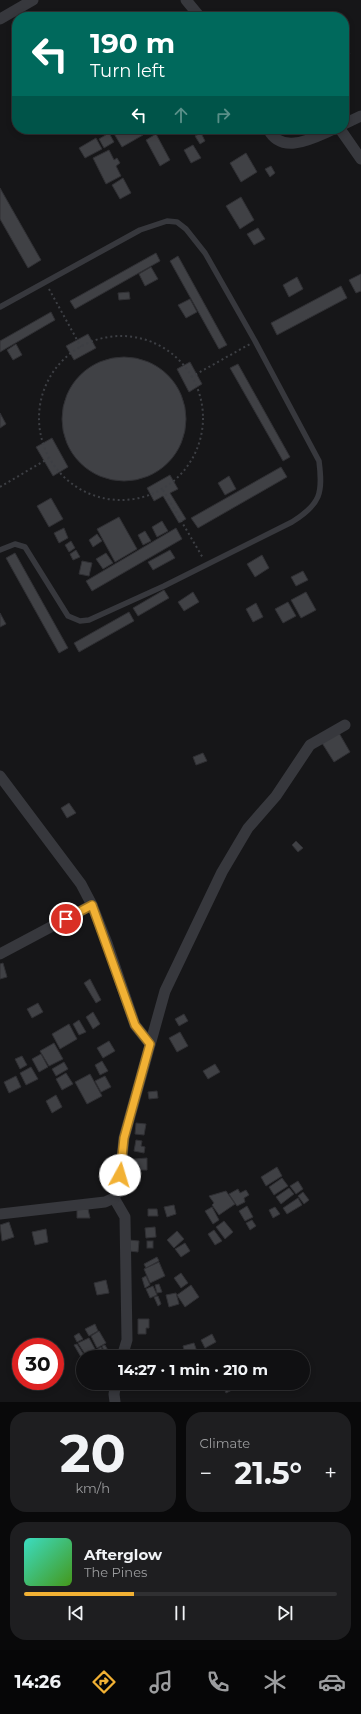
<!DOCTYPE html>
<meta charset="utf-8">
<style>
:root{--surface:#101012;--page:#1e1e20;--text:#f1f3f6;--muted:#9c9d9f;--line:#303032;--accent:#f2b134}
body{margin:0;font-family:Montserrat,sans-serif;background:var(--page);color:var(--text);height:100vh;display:flex;flex-direction:column;font-size:15px;white-space:nowrap}
*{box-sizing:border-box;margin:0}
p{font-size:13px;color:var(--muted)}
.icon{flex:none;width:22px;height:22px;fill:none;stroke:currentColor;stroke-width:2;stroke-linecap:round;stroke-linejoin:round}
.map{position:relative;height:1402px;overflow:hidden}
.sheet{display:flex;flex-direction:column;gap:10px;padding:10px;background:#09090a;flex:1}
.sheet>*{flex:none}
.banner{position:absolute;left:12px;top:12px;width:337px;height:122px;border-radius:16px;box-shadow:0 2px 6px #0003,0 0 0 1px var(--line);background:#00695c;color:#fff;overflow:hidden}
.speed{position:absolute;left:12px;top:1338px;display:flex;gap:8px;font-size:20px;font-weight:700;text-align:center}
.speed>*{display:grid;place-content:center;width:52px;height:52px;border-radius:50%;background:var(--surface);box-shadow:0 2px 6px #0003,0 0 0 1px var(--line);line-height:1}
.speed .limit{border:6px solid #d22;background:#fff;color:#111}
.pin{position:absolute;display:grid;place-items:center;width:34px;height:34px;color:#fff;margin:-17px;border:2px solid #fff;border-radius:50%;box-shadow:0 1px 4px #0007}
.me{position:absolute;width:44px;margin:-22px;rotate:6deg;stroke-linejoin:round;filter:drop-shadow(0 0 3px #0008)}
.turn{display:flex;align-items:center;gap:14px;height:84px;padding:0 12px;font-size:18px}
.turn .icon{width:52px;height:52px;stroke-width:2.5}
.turn b{display:block;font-size:28px;line-height:34px}
.lanes{display:flex;align-items:center;height:38px;padding:0 12px;background:#0003;justify-content:center;gap:20px;direction:ltr}
.lanes .off{opacity:.35}
.big{font-size:30px;font-weight:700;line-height:1.1}
.sheet .widget{flex:1;display:flex;flex-direction:column;justify-content:center;gap:6px;min-width:0;padding:0 14px;border-radius:16px;background:var(--page)}
.sheet .dial{align-items:center;gap:0}
.dial b{font-size:52px;line-height:1}
.song{display:flex;align-items:center;gap:12px}
.cover{width:48px;height:48px;border-radius:6px;background:linear-gradient(135deg,hsl(170 70% 55%),hsl(100 70% 35%))}
.played{height:4px;border-radius:2px;background:linear-gradient(90deg,var(--accent) 35%,var(--line) 35%)}
.keys{display:flex;justify-content:space-around;direction:ltr}
.heat{display:flex;justify-content:space-between;align-items:center;font-size:22px;direction:ltr}
.sheet .tiles{flex:1;display:grid;gap:10px;grid-template-columns:1fr 1fr}
.widget:last-child{grid-column:span 2}
.trip{position:absolute;left:76px;top:1350px;width:234px;height:40px;border-radius:20px;background:var(--surface);box-shadow:0 2px 6px #0003,0 0 0 1px var(--line);font-weight:700;line-height:40px;text-align:center}
.menu{display:flex;height:64px;justify-content:space-around;align-items:center;background:#060607;color:var(--muted)}
.menu .icon{width:28px;height:28px}
.menu .on{color:var(--accent)}
.menu b{font-size:18px;color:var(--text)}
.map>svg:first-child{display:block}
.building{fill:#404145;stroke:#303034}
.lines{fill:none;stroke-linecap:round;stroke-linejoin:round}
.path{stroke:#3d3f44;stroke-width:2;stroke-dasharray:2 3;stroke-linecap:butt}
.service{stroke:#37383d;stroke-width:5.5}
.minor{stroke:#37383d;stroke-width:11}
.route-casing{stroke:#9d7322;stroke-width:10}
.route{stroke:#f2b134;stroke-width:7}
</style>
<div class="map">
<svg width="361" height="1402" viewBox="0 0 361 1402">
<rect width="100%" height="100%" fill="#161618"/>
<g class="building">
<path d="M344,43L350,54L344,56Z"/>
<path d="M117,129H140L143,135L122,147L113,132Z"/>
<path d="M109,133L114,142L104,148L99,139Z"/>
<path d="M201,133L205,141L200,144L195,136Z"/>
<path d="M156,134L170,160L160,166L146,140Z"/>
<path d="M96,138L102,149L85,158L79,148Z"/>
<path d="M193,145L201,158L191,163L184,150Z"/>
<path d="M109,150L114,160L117,158L120,163L116,166L121,176L106,184L93,158Z"/>
<path d="M246,153L257,172L241,182L230,163Z"/>
<path d="M271,166L275,173L270,177L265,169Z"/>
<path d="M123,178L131,193L120,199L112,185Z"/>
<path d="M0,188L41,260L28,268L0,219Z"/>
<path d="M241,197L254,220L240,229L226,206Z"/>
<path d="M258,228L265,239L254,245L247,234Z"/>
<path d="M156,253L160,261L75,309L70,301Z"/>
<path d="M178,256L227,345L219,349L170,261Z"/>
<path d="M151,267L158,279L145,286L139,274Z"/>
<path d="M361,274V291L356,293L349,280Z"/>
<path d="M297,277L303,289L289,297L283,285Z"/>
<path d="M341,286L347,298L277,335L271,323Z"/>
<path d="M129,292L130,299L119,300L118,293Z"/>
<path d="M190,299L197,312L186,318L178,305Z"/>
<path d="M51,312L55,320L0,352V341Z"/>
<path d="M88,334L96,348L74,360L66,346Z"/>
<path d="M16,344L22,355L13,360L7,350Z"/>
<circle cx="124" cy="419" r="62"/>
<path d="M190,362L202,384L189,392L177,369Z"/>
<path d="M238,364L290,457L283,461L230,368Z"/>
<path d="M0,413L6,424L0,428Z"/>
<path d="M52,438L68,467L53,476L36,447Z"/>
<path d="M281,467L287,477L198,528L191,518Z"/>
<path d="M170,475L178,489L170,493L186,519L179,523L163,496L154,501L147,488Z"/>
<path d="M229,476L236,489L225,495L218,483Z"/>
<path d="M51,498L63,519L49,527L37,506Z"/>
<path d="M119,517L137,549L115,562L97,529Z"/>
<path d="M162,521L168,531L157,537L152,527Z"/>
<path d="M64,528L68,538L59,543L54,533Z"/>
<path d="M176,528L182,539L92,591L86,581Z"/>
<path d="M145,531L151,541L143,545L138,535Z"/>
<path d="M97,534L102,541L93,547L89,540Z"/>
<path d="M71,541L75,548L69,552L65,545Z"/>
<path d="M76,550L80,557L73,560L70,554Z"/>
<path d="M170,550L175,558L153,570L148,562Z"/>
<path d="M15,553L68,648L59,653L6,558Z"/>
<path d="M106,553L113,563L103,569L96,559Z"/>
<path d="M262,555L269,568L255,577L247,564Z"/>
<path d="M82,561L92,563L89,576L79,574Z"/>
<path d="M303,571L308,580L296,586L291,577Z"/>
<path d="M164,590L169,598L138,616L133,608Z"/>
<path d="M193,592L199,602L184,611L178,602Z"/>
<path d="M306,592L316,610L301,618L291,600Z"/>
<path d="M288,602L296,616L283,623L275,609Z"/>
<path d="M256,603L263,617L253,622L246,609Z"/>
<path d="M129,612L134,621L79,652L74,643Z"/>
<path d="M0,613L6,624L0,627Z"/>
<path d="M339,733L350,752L334,762L322,743Z"/>
<path d="M203,753L207,761L196,765L193,757Z"/>
<path d="M69,803L76,813L67,818L61,808Z"/>
<path d="M296,841L303,848L298,852L292,845Z"/>
<path d="M3,963L7,977L0,979V964Z"/>
<path d="M90,979L101,1000L96,1003L84,983Z"/>
<path d="M38,1003L43,1012L32,1018L27,1009Z"/>
<path d="M93,1012L100,1024L93,1029L86,1017Z"/>
<path d="M184,1014L188,1021L179,1026L175,1019Z"/>
<path d="M79,1020L86,1032L79,1035L73,1024Z"/>
<path d="M69,1024L77,1039L60,1049L52,1034Z"/>
<path d="M180,1032L188,1046L177,1052L169,1038Z"/>
<path d="M109,1041L115,1051L103,1058L97,1048Z"/>
<path d="M54,1043L63,1059L49,1066L40,1051Z"/>
<path d="M41,1054L48,1067L39,1072L32,1059Z"/>
<path d="M22,1056L27,1065L20,1069L15,1059Z"/>
<path d="M102,1061L108,1071L100,1075L95,1065Z"/>
<path d="M64,1062L68,1069L56,1076L52,1069Z"/>
<path d="M215,1064L220,1072L208,1079L203,1071Z"/>
<path d="M31,1067L38,1079L26,1085L20,1073Z"/>
<path d="M66,1073L73,1084L62,1090L56,1079Z"/>
<path d="M90,1074L102,1096L87,1104L75,1082Z"/>
<path d="M16,1076L21,1087L9,1093L4,1082Z"/>
<path d="M105,1076L111,1087L101,1092L95,1081Z"/>
<path d="M157,1091L158,1098L149,1099L148,1092Z"/>
<path d="M56,1095L62,1107L52,1113L46,1101Z"/>
<path d="M136,1123L146,1124L144,1135L135,1134Z"/>
<path d="M136,1140L142,1141L141,1146L145,1147L144,1153L134,1151Z"/>
<path d="M147,1158V1170H135L134,1159Z"/>
<path d="M277,1167L282,1176L266,1186L261,1177Z"/>
<path d="M282,1178L288,1186L274,1195L269,1187Z"/>
<path d="M298,1181L303,1189L296,1194L290,1186Z"/>
<path d="M289,1188L294,1194L281,1204L276,1197Z"/>
<path d="M238,1189L240,1193L246,1190L249,1195L244,1198L245,1202L237,1206L229,1194Z"/>
<path d="M226,1191L235,1204L219,1215L212,1205L214,1203L209,1196Z"/>
<path d="M303,1192L309,1200L304,1204L298,1196Z"/>
<path d="M298,1198L302,1205L287,1214L283,1208Z"/>
<path d="M174,1205L176,1214L167,1217L164,1207Z"/>
<path d="M247,1206L253,1217L245,1221L239,1211Z"/>
<path d="M212,1207L219,1220L213,1224L205,1211Z"/>
<path d="M275,1207L280,1214L273,1218L269,1210Z"/>
<path d="M77,1209H88L90,1218H77Z"/>
<path d="M148,1209H157L158,1216H148Z"/>
<path d="M252,1220L256,1226L250,1230L246,1223Z"/>
<path d="M224,1221L233,1232L225,1239L216,1227Z"/>
<path d="M9,1222L14,1237L2,1241L0,1225Z"/>
<path d="M155,1227L156,1237L146,1238L145,1228Z"/>
<path d="M46,1229L48,1242L35,1245L32,1232Z"/>
<path d="M214,1230L222,1241L215,1245L208,1234Z"/>
<path d="M177,1231L184,1239L174,1248L167,1240Z"/>
<path d="M129,1240L139,1241L138,1252L129,1251Z"/>
<rect x="147" y="1241" width="6" height="7"/>
<path d="M185,1243L190,1251L181,1257L175,1249Z"/>
<path d="M157,1257L159,1261L146,1268L144,1264Z"/>
<path d="M159,1262L165,1276L150,1283L144,1269Z"/>
<path d="M181,1273L188,1283L181,1288L174,1278Z"/>
<path d="M146,1276L150,1285L145,1288L142,1278Z"/>
<path d="M106,1280L109,1293L97,1295L94,1283Z"/>
<path d="M159,1284L162,1292L157,1293L155,1285Z"/>
<path d="M191,1285L199,1297L185,1307L177,1295Z"/>
<path d="M153,1286L157,1295L150,1298L146,1289Z"/>
<path d="M176,1293L179,1304L169,1307L166,1295Z"/>
<path d="M158,1296L161,1304L158,1306L154,1297Z"/>
<path d="M138,1319H149V1328H146V1334H138Z"/>
<path d="M95,1324L98,1331L89,1336L85,1329Z"/>
<path d="M99,1331L106,1343L97,1348L91,1336Z"/>
<path d="M79,1333L83,1339L77,1342L74,1336Z"/>
<path d="M212,1334L216,1342L205,1348L201,1340Z"/>
<path d="M89,1338L95,1349L85,1354L78,1343Z"/>
<path d="M194,1343L199,1357H186L183,1346Z"/>
<path d="M77,1344L84,1355L81,1357L74,1345Z"/>
<path d="M105,1345L110,1354L106,1356L102,1346Z"/>
<path d="M101,1347L106,1356L95,1357L93,1352Z"/>
<path d="M227,1383H243L244,1384L226,1393L223,1386Z"/>
</g>
<g class="lines">
<g class="path">
<path d="M49,289L81,347"/>
<circle cx="121" cy="418" r="82"/>
<path d="M191,377L250,344"/>
<path d="M0,487L49,458"/>
<path d="M163,490L203,558"/>
</g>
<path class="service" d="M0,307L140,230L167,221L177,222L186,229L205,253L255,341L319,461C323,493 321,504 292,522L164,586L89,620L80,621L68,616L25,547L15,544L0,550"/>
<g class="minor">
<path d="M186,0L200,17"/>
<path d="M0,19L33,0"/>
<path d="M344,124L361,116"/>
<path d="M268,129C282,156 313,138 334,129"/>
<path d="M340,129L361,159"/>
<path d="M0,776L81,884L92,905L107,943L135,1025L150,1044"/>
<path d="M0,954L92,905"/>
<path d="M114,1198L125,1217L127,1340L122,1357"/>
<path d="M0,1214L105,1202L114,1198L119,1188L124,1138L165,991L222,872L248,828L276,796L310,745L345,725"/>
<path d="M115,1402L114,1394L116,1383"/>
</g>
</g>
<g class="lines">
<defs>
<path id="route" d="M66,919L92,905L135,1025L150,1044L124,1138L120,1175"/>
</defs>
<use href="#route" class="route-casing"/>
<use href="#route" class="route"/>
</g>
</svg>
<div class="speed"><div class="limit">30</div></div>
<div class="pin" style="left:66px;top:919px;background:#d93025"><svg class="icon" aria-label="arrive" viewBox="0 0 24 24"><path d="M6 21V4h12l-3 4 3 4H6"/></svg></div>
<svg class="me" style="left:120px;top:1175px" viewBox="-20 -20 40 40"><circle r="19" fill="#fff"/><path d="M0-13L10 11 0 6-10 11z" fill="#f2b134"/></svg>
<div class="trip">14:27 · 1 min · 210 m</div>
<div class="banner">
<div class="turn"><svg class="icon" aria-label="left" viewBox="0 0 24 24"><path d="M17 20v-9H6M10 6l-5 5 5 5"/></svg><div><b>190 m</b>Turn left</div></div>
<div class="lanes"><svg class="icon" aria-label="left" viewBox="0 0 24 24"><path d="M17 20v-9H6M10 6l-5 5 5 5"/></svg><svg class="icon off" aria-label="ahead" viewBox="0 0 24 24"><path d="M12 20V5M6 11l6-6 6 6"/></svg><svg class="icon off" aria-label="right" viewBox="0 0 24 24"><path d="M7 20v-9h11M14 6l5 5-5 5"/></svg></div>
</div>
</div>
<section class="sheet">
<div class="tiles">
<div class="widget dial"><b>20</b><p>km/h</p></div>
<div class="widget"><p>Climate</p>
<div class="heat"><a>−</a><b class="big">21.5°</b><a>+</a></div>
</div>
<div class="widget">
<div class="song"><i class="cover"></i><div><b>Afterglow</b><p>The Pines</p></div></div>
<div class="played"></div>
<div class="keys"><svg class="icon" aria-label="previous" viewBox="0 0 24 24"><path d="M18 5L8 12l10 7zM5 5v14"/></svg><svg class="icon" aria-label="pause" viewBox="0 0 24 24"><path d="M8 5v14M16 5v14"/></svg><svg class="icon" aria-label="next" viewBox="0 0 24 24"><path d="M6 5l10 7-10 7zM19 5v14"/></svg></div>
</div>
</div>
</section>
<nav class="menu">
<b>14:26</b>
<svg class="icon on" aria-label="directions" viewBox="0 0 24 24"><path d="M12 3l9 9-9 9-9-9zM9 14v-3h6M13 9l2 2-2 2"/></svg>
<svg class="icon" aria-label="music" viewBox="0 0 24 24"><path d="M9 18V5l10-2v13"/><circle cx="6" cy="18" r="3"/><circle cx="16" cy="16" r="3"/></svg>
<svg class="icon" aria-label="phone" viewBox="0 0 24 24"><path d="M5 4h4l2 5-3 2q2 4 5 5l2-3 5 2v4C11 20 4 13 5 4z"/></svg>
<svg class="icon" aria-label="climate" viewBox="0 0 24 24"><path d="M12 3v18M4 7l16 10M4 17L20 7"/></svg>
<svg class="icon" aria-label="car" viewBox="0 0 24 24"><path d="M5 17H2v-5l4-1 3-4h7l3 4 3 1v5h-3M9 17h6M6 11h13"/><circle cx="7" cy="17" r="2"/><circle cx="17" cy="17" r="2"/></svg>
</nav>
